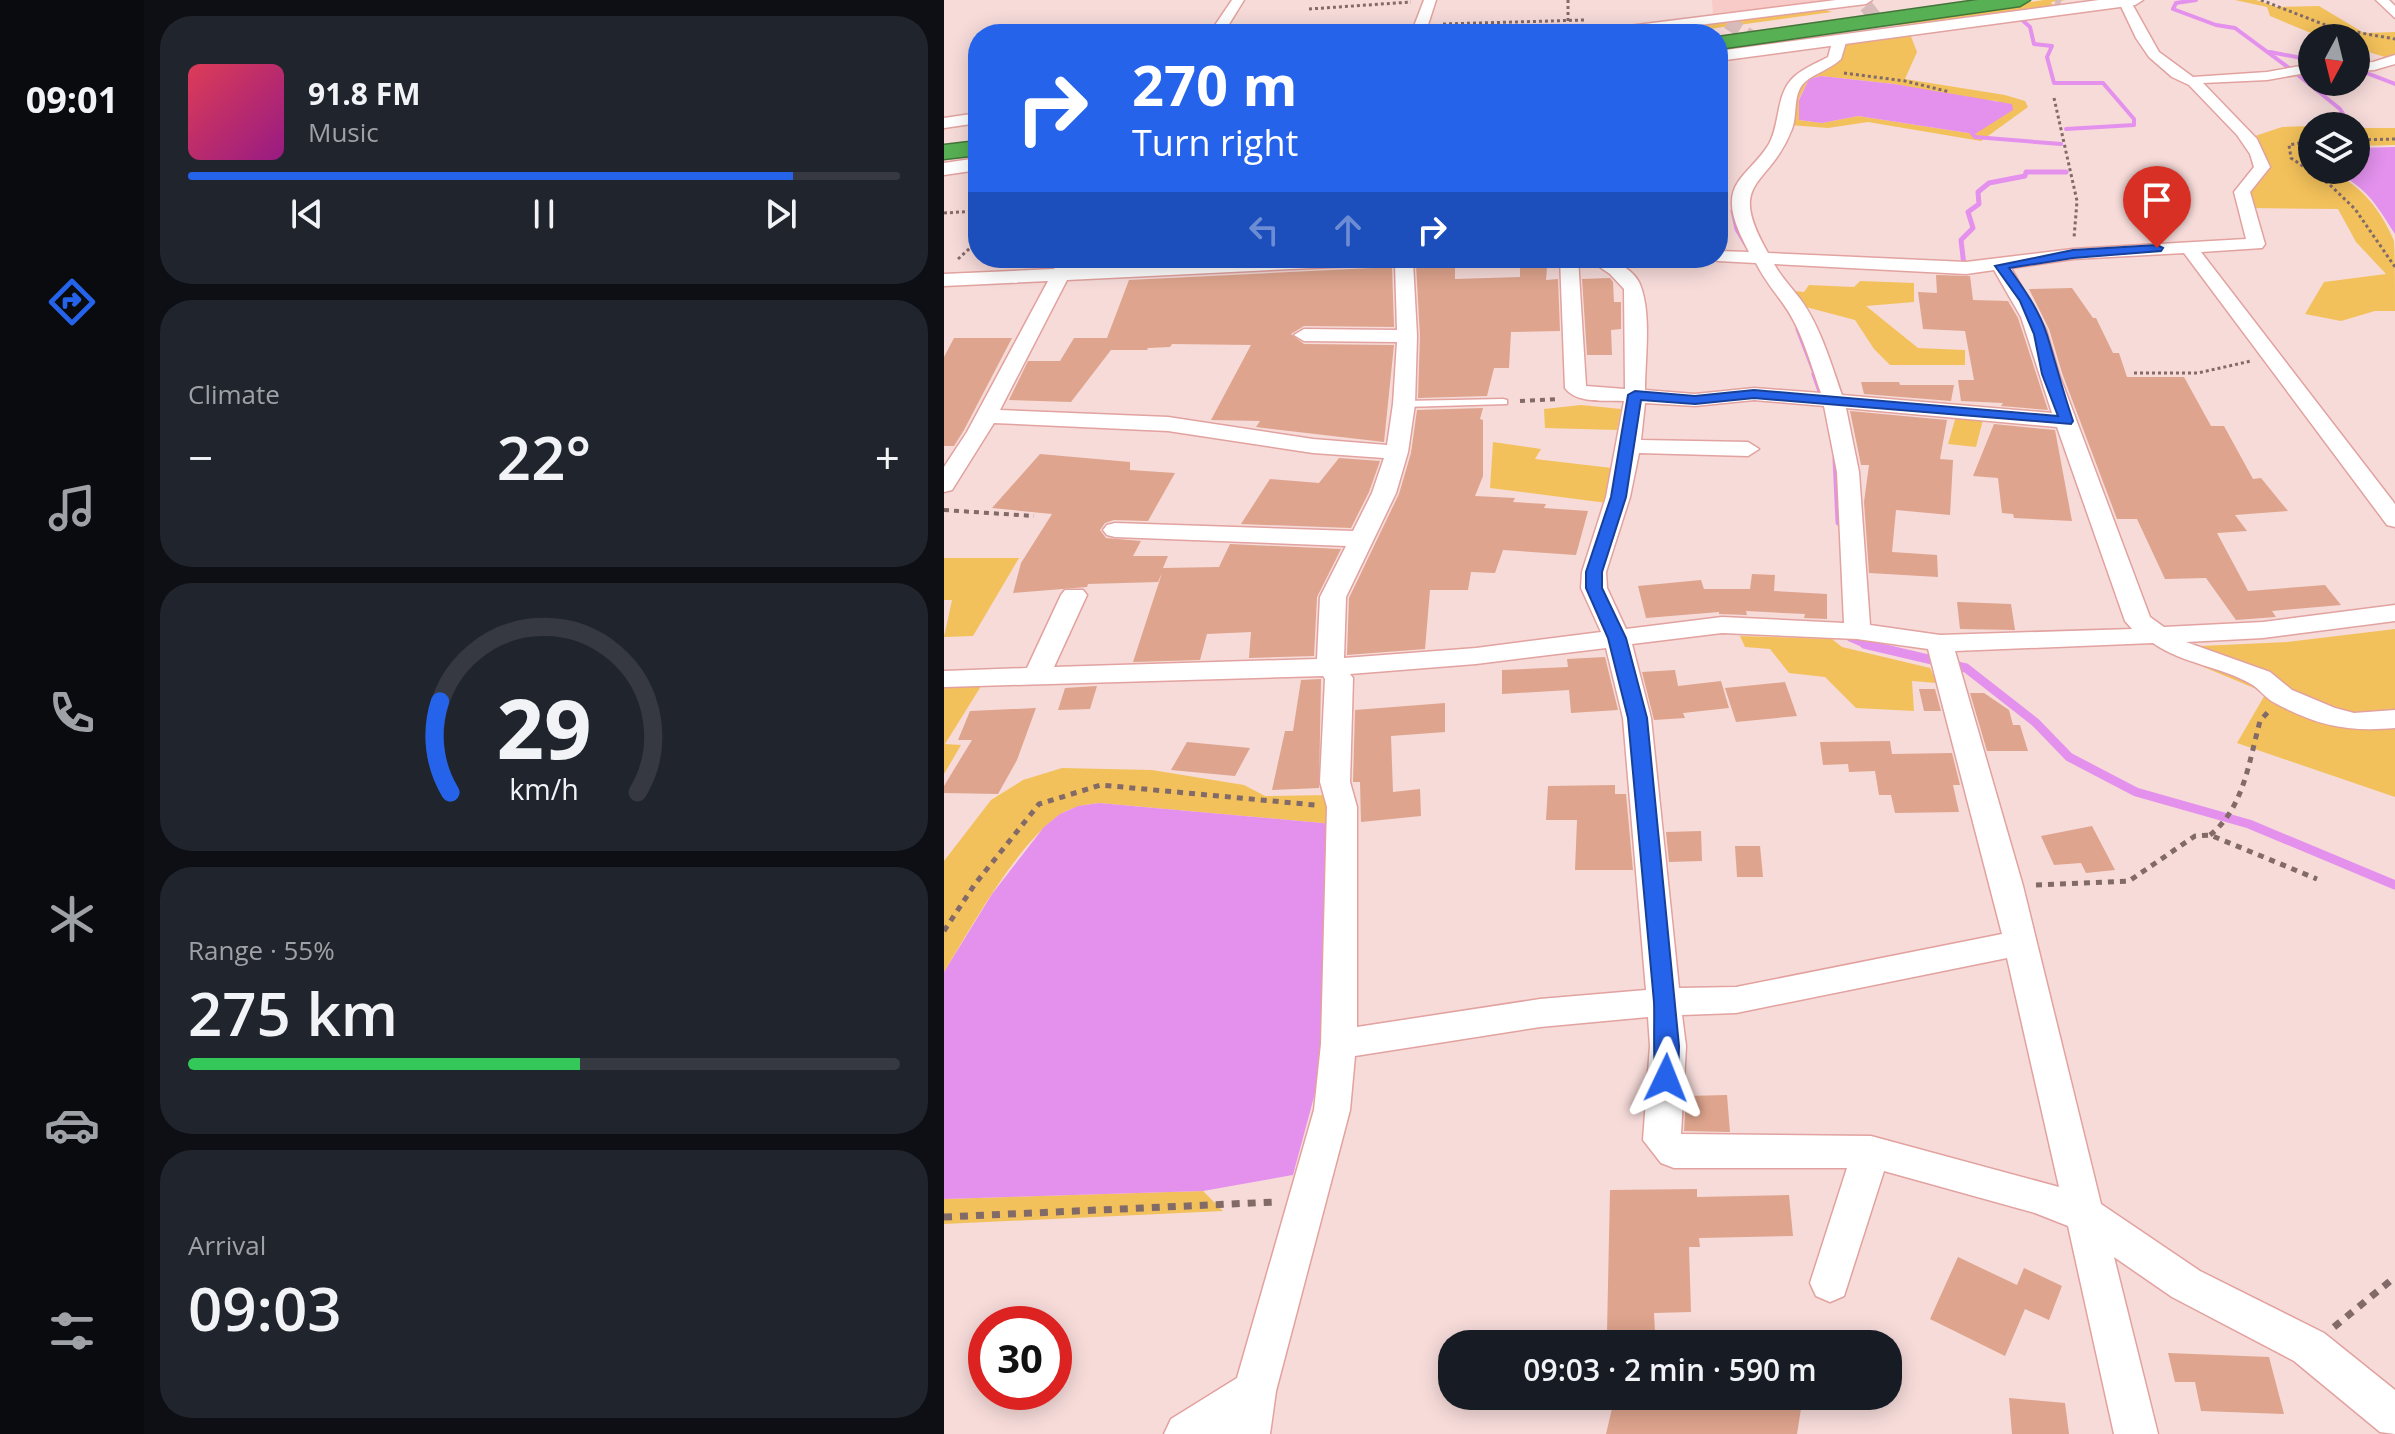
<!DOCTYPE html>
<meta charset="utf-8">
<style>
:root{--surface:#171b24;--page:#20242c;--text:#f1f3f6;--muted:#9ea1a6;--line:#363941;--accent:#2563eb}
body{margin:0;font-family:"Open Sans",sans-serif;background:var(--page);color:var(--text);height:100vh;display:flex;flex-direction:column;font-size:30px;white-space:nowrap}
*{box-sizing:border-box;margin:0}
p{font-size:26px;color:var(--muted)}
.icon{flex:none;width:44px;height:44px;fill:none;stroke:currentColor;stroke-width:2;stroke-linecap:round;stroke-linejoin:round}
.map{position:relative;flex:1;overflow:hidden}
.drawer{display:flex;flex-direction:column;gap:16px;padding:16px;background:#0d0f14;width:800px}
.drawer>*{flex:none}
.guide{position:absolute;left:24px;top:24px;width:760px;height:244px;border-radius:32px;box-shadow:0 4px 20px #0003;background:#2563eb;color:#fff;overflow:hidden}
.needle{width:52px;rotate:187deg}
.tools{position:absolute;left:1354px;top:24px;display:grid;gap:16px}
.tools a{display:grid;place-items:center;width:72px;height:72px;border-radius:50%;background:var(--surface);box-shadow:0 4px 20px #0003;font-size:40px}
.speed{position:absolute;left:24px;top:1306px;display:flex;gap:16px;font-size:40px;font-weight:700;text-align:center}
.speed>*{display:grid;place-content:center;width:104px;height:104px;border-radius:50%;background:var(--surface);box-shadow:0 4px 20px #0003;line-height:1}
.speed .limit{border:12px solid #d22;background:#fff;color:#111}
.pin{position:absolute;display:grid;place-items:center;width:68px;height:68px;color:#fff;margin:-82px -34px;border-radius:50% 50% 50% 0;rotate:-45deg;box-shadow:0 0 8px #0007}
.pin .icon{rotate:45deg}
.me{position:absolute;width:88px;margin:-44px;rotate:2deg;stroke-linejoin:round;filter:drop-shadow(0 0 6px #0008)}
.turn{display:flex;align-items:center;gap:28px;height:168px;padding:0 32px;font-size:36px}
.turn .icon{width:104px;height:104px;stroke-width:2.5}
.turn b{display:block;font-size:56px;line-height:68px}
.lanes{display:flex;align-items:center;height:76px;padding:0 32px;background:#0003;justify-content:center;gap:40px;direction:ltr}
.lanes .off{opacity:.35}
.big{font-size:60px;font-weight:600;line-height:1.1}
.drawer .tile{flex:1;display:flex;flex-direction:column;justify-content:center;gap:12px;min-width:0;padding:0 28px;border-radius:32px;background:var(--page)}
.drawer .dial{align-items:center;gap:0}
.dial svg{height:208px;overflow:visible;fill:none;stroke:var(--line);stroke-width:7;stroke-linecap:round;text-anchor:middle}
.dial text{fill:var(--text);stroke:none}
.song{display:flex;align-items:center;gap:24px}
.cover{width:96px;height:96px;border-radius:12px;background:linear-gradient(135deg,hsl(350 70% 55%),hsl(310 70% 35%))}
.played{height:8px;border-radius:4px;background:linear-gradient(90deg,var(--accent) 85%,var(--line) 85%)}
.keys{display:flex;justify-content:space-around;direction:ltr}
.heat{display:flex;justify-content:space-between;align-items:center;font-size:44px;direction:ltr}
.charge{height:12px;border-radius:6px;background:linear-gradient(90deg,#34c759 55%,var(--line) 0)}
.trip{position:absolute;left:494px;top:1330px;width:464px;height:80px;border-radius:32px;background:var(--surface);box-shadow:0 4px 20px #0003;font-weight:600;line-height:80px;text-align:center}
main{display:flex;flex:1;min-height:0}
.dock{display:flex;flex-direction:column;width:144px;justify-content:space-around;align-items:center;background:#090b0e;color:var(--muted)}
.dock .icon{width:56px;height:56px}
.dock .selected{color:var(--accent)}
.dock b{font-size:36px;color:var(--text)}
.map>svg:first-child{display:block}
.built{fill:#f8cbc8}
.green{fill:#f3c15b;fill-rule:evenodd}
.water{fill:#e391ed}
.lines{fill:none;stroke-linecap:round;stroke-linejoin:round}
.stream-far3{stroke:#e391ed;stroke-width:4}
.stream-far2{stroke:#e391ed;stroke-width:5}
.stream-far1{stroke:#e391ed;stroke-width:7}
.stream{stroke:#e391ed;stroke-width:9}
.building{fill:#dea48d}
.minor-tunnel{stroke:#d6bbba;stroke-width:14;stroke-dasharray:14 7;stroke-linecap:butt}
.service-casing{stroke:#e2a29f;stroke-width:3}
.minor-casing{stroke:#e2a29f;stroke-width:3}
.tertiary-casing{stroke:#e2a29f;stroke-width:3}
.motorway-casing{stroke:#437539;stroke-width:3}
.path-far3{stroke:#826a69;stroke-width:3;stroke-dasharray:3 3;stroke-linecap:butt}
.path-far2{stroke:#826a69;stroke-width:4;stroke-dasharray:5 5;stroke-linecap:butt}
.path-far1{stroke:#826a69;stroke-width:5;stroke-dasharray:6 6;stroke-linecap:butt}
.path{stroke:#826a69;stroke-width:7;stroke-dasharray:8 8;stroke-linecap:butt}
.service{fill:#fff;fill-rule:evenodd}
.minor{fill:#fff;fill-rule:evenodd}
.tertiary{fill:#fff;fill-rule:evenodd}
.motorway{fill:#57b053;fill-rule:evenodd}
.route{fill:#2563eb;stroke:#184099;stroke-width:2}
</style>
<main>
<nav class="dock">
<b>09:01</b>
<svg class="icon selected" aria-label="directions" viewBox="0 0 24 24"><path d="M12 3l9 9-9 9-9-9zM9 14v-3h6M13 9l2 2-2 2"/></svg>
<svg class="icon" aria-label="music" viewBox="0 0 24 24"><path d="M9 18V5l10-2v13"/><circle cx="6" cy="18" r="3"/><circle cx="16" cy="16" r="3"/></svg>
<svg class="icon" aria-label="phone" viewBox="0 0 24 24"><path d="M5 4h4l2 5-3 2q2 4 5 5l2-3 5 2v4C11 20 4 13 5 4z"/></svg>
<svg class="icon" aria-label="climate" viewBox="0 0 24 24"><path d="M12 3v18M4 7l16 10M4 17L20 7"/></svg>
<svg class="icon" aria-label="car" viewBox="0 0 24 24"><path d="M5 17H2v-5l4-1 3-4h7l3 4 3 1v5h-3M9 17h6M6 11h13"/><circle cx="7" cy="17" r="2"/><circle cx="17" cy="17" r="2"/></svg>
<svg class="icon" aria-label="filters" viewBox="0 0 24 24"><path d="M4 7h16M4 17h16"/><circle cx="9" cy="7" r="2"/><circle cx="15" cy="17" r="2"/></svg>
</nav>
<section class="drawer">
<div class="tile">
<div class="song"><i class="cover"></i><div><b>91.8 FM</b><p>Music</p></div></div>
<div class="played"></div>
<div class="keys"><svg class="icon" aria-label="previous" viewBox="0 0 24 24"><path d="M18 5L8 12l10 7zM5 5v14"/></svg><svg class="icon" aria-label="pause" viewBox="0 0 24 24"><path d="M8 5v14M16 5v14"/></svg><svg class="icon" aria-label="next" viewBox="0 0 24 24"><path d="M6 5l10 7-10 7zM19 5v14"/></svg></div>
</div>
<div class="tile"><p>Climate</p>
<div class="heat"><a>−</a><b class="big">22°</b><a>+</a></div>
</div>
<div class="tile dial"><svg viewBox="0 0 100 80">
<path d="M14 69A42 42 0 1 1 86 69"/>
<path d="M14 69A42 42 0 0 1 10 34" stroke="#2563eb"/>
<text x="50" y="56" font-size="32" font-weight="700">29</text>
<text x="50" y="72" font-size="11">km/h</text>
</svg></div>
<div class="tile"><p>Range · 55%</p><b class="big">275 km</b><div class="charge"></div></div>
<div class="tile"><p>Arrival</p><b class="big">09:03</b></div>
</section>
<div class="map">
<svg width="1451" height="1434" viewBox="0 0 1451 1434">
<rect width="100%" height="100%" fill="#f6dbd9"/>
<path class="built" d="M768,0H884L886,1L769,15Z"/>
<g class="green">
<path d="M1100,0H1122L1107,2L1110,7L956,25L943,22Z"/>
<path d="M1291,0H1312L1333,7L1375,6L1420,33L1451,32V56L1444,58L1412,48V38H1379L1326,16L1323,7Z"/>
<path d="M871,7L888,12L729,34H665L761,21L784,23L792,17Z"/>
<path d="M966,34L973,52L961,79L1061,95L1081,101L1084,107L1037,141L924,122L884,128L846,125C849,80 859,79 896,59L901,43ZM877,76L950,84L1024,99L1054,101L1031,134L914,116L878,123L855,120V99L865,79Z"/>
<path d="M1368,126V150L1364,159L1368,162V170C1407,170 1436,207 1450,241C1451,256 1451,293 1451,311H1431L1397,321L1361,314L1380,282L1442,274L1412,242L1394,209L1308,208L1303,192L1325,165L1305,138L1338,127Z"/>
<path d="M1412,128H1451V145L1412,146Z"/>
<path d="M916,281L970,283V302L922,306L974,348L1021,350V365H946L930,349L911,320L858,306L843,290L860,292L865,285L910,287Z"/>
<path d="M637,405L677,409L673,430L601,428L600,409Z"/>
<path d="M1013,413L1040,416L1032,447L1004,444Z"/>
<path d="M549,442L597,449L591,459L668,468L663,503L546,488Z"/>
<path d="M0,558H75L29,636L0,637L8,600H0Z"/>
<path d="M1451,629V797L1293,743L1322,693L1214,648L1343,642Z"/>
<path d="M796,636L888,639L898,647L986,668L993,683L968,681L970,711L912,708L881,677L845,673L826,649L801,647Z"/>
<path d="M39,683L1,744L17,745L0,774V684Z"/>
<path d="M118,768L208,770L300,785L321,796L385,795L389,824L155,803C140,805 126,807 114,816C72,846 28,926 0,972V861L47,800L79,780Z"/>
<path d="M259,1191L279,1211L0,1224V1199Z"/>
</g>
<g class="water">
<path d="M877,76L950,84L1068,104L1069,110L1031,134L914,116L878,123L855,120V100L865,79Z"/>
<path d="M1451,147V234C1429,200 1424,189 1388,170H1412V148Z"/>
<path d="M155,803L389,824L374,1082L349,1175L259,1191L0,1199V972L48,894L100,827L116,814L134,806Z"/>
</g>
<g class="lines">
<g class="stream-far3">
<path d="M1252,0L1232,3L1229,9L1272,25L1291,28L1349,71"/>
<path d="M1083,18L1077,19L1086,27L1090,44L1108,46L1103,57L1110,83H1159L1190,119V125L1122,129"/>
<path d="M1326,52L1368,60"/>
<path d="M1412,69L1451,84"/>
<path d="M1354,75L1396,109L1405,123L1397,126"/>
<path d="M1023,127L1031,137L1117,144"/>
</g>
<g class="stream-far2">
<path d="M789,211L793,229L803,246"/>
<path d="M1020,266L1017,240L1029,228L1024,212L1035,204L1034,192L1045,183L1081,176L1082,172H1122"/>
<path d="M854,329L872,376"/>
</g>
<g class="stream-far1">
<path d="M871,374L877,391"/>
<path d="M892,459L895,522"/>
<path d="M904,631L906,638L925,646"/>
</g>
<path class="stream" d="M920,644L1022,668L1091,722L1125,757L1192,792L1305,824L1451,885"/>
</g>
<g class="building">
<path d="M511,262V279L576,277V268L603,267L602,280L614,279L616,331L567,332L565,368H550L543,396L474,398L476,336L472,265Z"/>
<path d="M448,267L450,327L360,326L347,334L360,344L450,345L440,442L312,427L316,421L267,420L307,345L228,344L226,347L204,348L203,350H167L127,402L65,400L84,361H116L130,338H163L185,280Z"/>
<path d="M992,275L1026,276L1029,300L1064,301L1074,318L1104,410L1057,406L1059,403L1017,401L1014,380H1030L1021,331L979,329L974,292L993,293Z"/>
<path d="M666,278L669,282L670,302H677V329L667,330L668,355H643L638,279Z"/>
<path d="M1128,288L1149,318H1152L1169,353H1175L1183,377H1240L1267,426H1280L1309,479L1317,478L1344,511L1291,515L1303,531L1273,533L1304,591L1381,585L1397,605L1328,611L1332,617L1292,620L1262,578L1221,579L1193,519H1173L1118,373L1105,329L1085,289Z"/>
<path d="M10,338H68L20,430L10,446H0V357Z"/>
<path d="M917,382H955L956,385H1010L1007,401L920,394Z"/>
<path d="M539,408L536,419L539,420V476L531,496L571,498L569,502L602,504L600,508L644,511L632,555L559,550L551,573L527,572L524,590H486L481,649L403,655L405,598L455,494L467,453L473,410Z"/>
<path d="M906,411L1003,420L996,459L1009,460L1006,515L952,510L948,552L993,555L994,577L925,573L920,502L925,465H917Z"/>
<path d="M1050,424L1111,430L1128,521L1070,518L1069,514L1058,513L1054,478L1029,476Z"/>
<path d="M96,454L186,462V470L231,473L204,521L170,520L161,523L156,530L162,538L197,541L189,556H224L219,568L275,567L286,544L397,549L373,597L370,656L305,658L307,632L263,634L256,660L189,662L218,573L214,582L144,584L143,587L69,593L77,563L108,514L48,508Z"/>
<path d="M395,458L436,461L425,492L407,528L297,524L326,479L375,483Z"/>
<path d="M808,574L831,575L830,591L883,594V619L860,618L861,614L802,611L803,615L775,614V612L702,618L694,586L757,580L760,589H806Z"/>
<path d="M1013,602L1067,604L1071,630L1016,629Z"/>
<path d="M661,657L674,710L627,713L625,690L558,694V670L624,667L623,659Z"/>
<path d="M731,670L734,686L777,681L785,708L739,713L741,718L710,720L698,672Z"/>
<path d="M377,679L375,788L328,790L341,731H349L357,680Z"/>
<path d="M841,682L853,716L792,722L781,688Z"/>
<path d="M153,686L146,709L114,710L121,688Z"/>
<path d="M975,689H991L997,711H980Z"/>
<path d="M1026,693H1040L1065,710L1069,725H1076L1084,751H1043Z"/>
<path d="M501,703V732L447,736L449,792L476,789L477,816L417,822L416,782H409L411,710Z"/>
<path d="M92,708L73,760L54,794L0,793V786L28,740H14L26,711Z"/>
<path d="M946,741L948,754L1008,753L1016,785H1009L1015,812L951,813L947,795H935L931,771L905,772L904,764L879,765L876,742Z"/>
<path d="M243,742L306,748L291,776L227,770Z"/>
<path d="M671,785V794H682L689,870H631L633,820H602L604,786Z"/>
<path d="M1148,826L1171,870L1142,873L1137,863L1110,865L1097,836Z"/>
<path d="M757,831L758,861L725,862L722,832Z"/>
<path d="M791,846H816L819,877H793Z"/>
<path d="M783,1095L786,1132L740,1131L742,1096Z"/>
<path d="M753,1189V1197L845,1195L849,1236L755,1238L756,1247H745L747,1312L710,1313L711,1332L663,1333L666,1190Z"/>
<path d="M1014,1257L1073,1285L1080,1268L1118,1286L1105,1320L1081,1309L1061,1356L986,1319Z"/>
<path d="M1224,1353L1325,1357L1340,1414L1257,1411L1251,1382H1231Z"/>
<path d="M671,1396H750L797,1406L799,1396H859L853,1434H662Z"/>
<path d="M1065,1398L1121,1403L1125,1434H1068Z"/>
</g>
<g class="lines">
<g class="minor-tunnel">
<path d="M1112,0L1117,2"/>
<path d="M922,6L937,25"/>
<path d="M784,22L818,44"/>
</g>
<defs>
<path id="service" d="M559,399L563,400V404L460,407L455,404L460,401Z"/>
<g id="minor">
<path d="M288,0H300L279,34H265Z"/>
<path d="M480,0H492L481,34H467Z"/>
<path d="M892,0H928L922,4L684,34H646L653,30Z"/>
<path d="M1174,0L1187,2L1215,52L1249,77L1323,72L1368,64V72L1323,80L1259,83L1313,139L1326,167L1306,192L1321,244L1318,248L1257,252L1451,504V527L1443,525L1240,253L1129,259L1067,268L1102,330L1115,374L1206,617L1220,627L1319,622L1451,605V621L1319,638L1242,642L1326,672L1348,690L1391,708L1410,713L1451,710V728C1404,732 1374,726 1331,703C1322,699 1316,689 1307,684C1276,666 1239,664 1209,643L1011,651L1079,886L1157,1204L1256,1271L1380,1333L1451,1390V1434L1436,1432L1350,1361L1228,1297L1170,1257L1214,1434H1170L1124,1226L1091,1213L940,1171L900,1296L886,1302L872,1296L866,1283L903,1168H730L717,1163L699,1140L706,1046L704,1017L596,1027L411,1056L406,1110L332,1391L326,1434H220L227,1419L293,1378L370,1110L377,1044L383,807L376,782L381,679L379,676L0,687V671L83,668L117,595L121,590H139L143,595L110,667L373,659L376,597L402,546L171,537L163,535L159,530L163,525L171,523L409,531L428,493L440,458L369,453L224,431L50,423L8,490L0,492V467L23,432L104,281L0,286V274L110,269L117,258H133L129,268L349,258H473L469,262L473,336L471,404L464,452L452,493L402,597L400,658L532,648L657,632L637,588L638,572L662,497L680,401C661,400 633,404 621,388L616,258H634L642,386L681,389L680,289L666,274L647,261L649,258C668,258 693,269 698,290C707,320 701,359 701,390L751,394L810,388L877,393C867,365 858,330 840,305C830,291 820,279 812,263L774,261L766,258H774V251L805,252C795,232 779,204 794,182C803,169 817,158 825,144C836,124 832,97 847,80C855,70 873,63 884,57L889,39L896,35L903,39L897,59C887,69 871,73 861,82C848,94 854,114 848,129C825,189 781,178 824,253L1022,262L1129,249L1302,239L1290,192L1310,167L1306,154L1293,135L1245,85L1228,77L1205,57L1192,38ZM451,264L453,330L360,329L350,335L360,341L453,342L449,404L443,445L369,439L224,417L56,410L123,280ZM830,264L1022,274L1050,270L1077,317L1108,413L898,395C887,364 877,328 857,300C848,288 838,278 830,264ZM810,400L880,406L893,472L900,623L778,617L682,629L663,588L662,572L686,497L695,453L804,456L815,449L804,442L697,440L701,403L751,406ZM902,408L1113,427L1181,621L1188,629L996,635L926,625L915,472ZM778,633L913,639L984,649L1058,934L792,987L735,988L707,718L688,644ZM662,648L679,718L702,990L596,999L413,1027V807L406,782L409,678L406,674L532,664ZM1063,958L1115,1187L927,1136L737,1134L742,1046L738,1015L792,1013Z"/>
<path d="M1432,0H1445L1451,6V18Z"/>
<path d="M1451,55V64L1430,70L1412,71V63L1429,62Z"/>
<path d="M34,113V123L0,128V118Z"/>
</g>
<g id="tertiary">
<path d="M1155,0H1199L1191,5L774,61V51Z"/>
<path d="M34,158V170L0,175V163Z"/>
</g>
<g id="motorway">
<path d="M1034,0H1086L1076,6L774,49V37Z"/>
<path d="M34,141V155L0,159V145Z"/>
</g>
</defs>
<use href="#service" class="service-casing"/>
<use href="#minor" class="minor-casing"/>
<use href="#tertiary" class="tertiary-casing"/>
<use href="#motorway" class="motorway-casing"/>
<g class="path-far3">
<path d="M624,0V21"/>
<path d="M1317,0L1389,28L1451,39"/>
<path d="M365,9L467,2"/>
<path d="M499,24L641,20"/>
<path d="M900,73L961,81L1006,92"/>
<path d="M1110,98L1133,201L1130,238"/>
<path d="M1412,140L1451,139"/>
<path d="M1368,141L1345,145L1347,158L1385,184L1411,209L1451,267"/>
<path d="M0,213L34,211"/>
<path d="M14,259L34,241"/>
<path d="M1190,373H1254L1307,361"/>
</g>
<g class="path-far2">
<path d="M576,401L614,399"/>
<path d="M0,510L90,516"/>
</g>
<g class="path-far1">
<path d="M1266,835C1300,808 1305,761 1316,721L1324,712"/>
<path d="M1092,885L1185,881L1251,836L1266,835L1373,879"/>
<path d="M0,931L31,884L95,804L157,785L371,805"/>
</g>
<g class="path">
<path d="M0,1217L331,1202"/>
<path d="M1390,1327L1451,1277"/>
</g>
<use href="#service" class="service"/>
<use href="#minor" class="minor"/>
<use href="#tertiary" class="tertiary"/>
<use href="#motorway" class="motorway"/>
</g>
<path class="route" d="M1213,245L1219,248L1217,251L1129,258L1065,268C1080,289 1095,310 1103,335C1112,364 1119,392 1129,421L1127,424L810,398L751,404L697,400L682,497L658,572V588L682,638L703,718L735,1046L734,1078L730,1084L722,1087L714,1084C708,1073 711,1019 710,1002L684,718L664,638L642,588V572L667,497L684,395L691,391L751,396L810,390L1114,416L1098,374L1090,334L1076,301L1051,266L1129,250Z"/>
</svg>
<div class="tools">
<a><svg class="needle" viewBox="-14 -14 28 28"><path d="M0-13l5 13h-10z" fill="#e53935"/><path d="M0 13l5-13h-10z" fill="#9ea1a6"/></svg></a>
<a><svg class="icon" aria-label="layers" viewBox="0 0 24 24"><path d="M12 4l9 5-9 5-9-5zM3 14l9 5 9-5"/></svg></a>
</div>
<div class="speed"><div class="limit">30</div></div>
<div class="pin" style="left:1213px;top:248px;background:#d93025"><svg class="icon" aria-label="arrive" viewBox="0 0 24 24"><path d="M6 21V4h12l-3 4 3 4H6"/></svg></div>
<svg class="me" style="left:722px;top:1078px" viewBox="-20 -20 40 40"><path d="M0-17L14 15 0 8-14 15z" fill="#2563eb" stroke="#fff" stroke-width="4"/></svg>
<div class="trip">09:03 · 2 min · 590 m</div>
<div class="guide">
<div class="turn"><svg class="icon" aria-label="right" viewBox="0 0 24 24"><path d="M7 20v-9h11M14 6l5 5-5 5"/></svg><div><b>270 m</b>Turn right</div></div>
<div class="lanes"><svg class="icon off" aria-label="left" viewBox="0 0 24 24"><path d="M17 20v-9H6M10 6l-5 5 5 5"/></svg><svg class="icon off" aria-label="ahead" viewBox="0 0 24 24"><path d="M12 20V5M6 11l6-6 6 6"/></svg><svg class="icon" aria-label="right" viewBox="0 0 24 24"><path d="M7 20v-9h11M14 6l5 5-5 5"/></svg></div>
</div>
</div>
</main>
